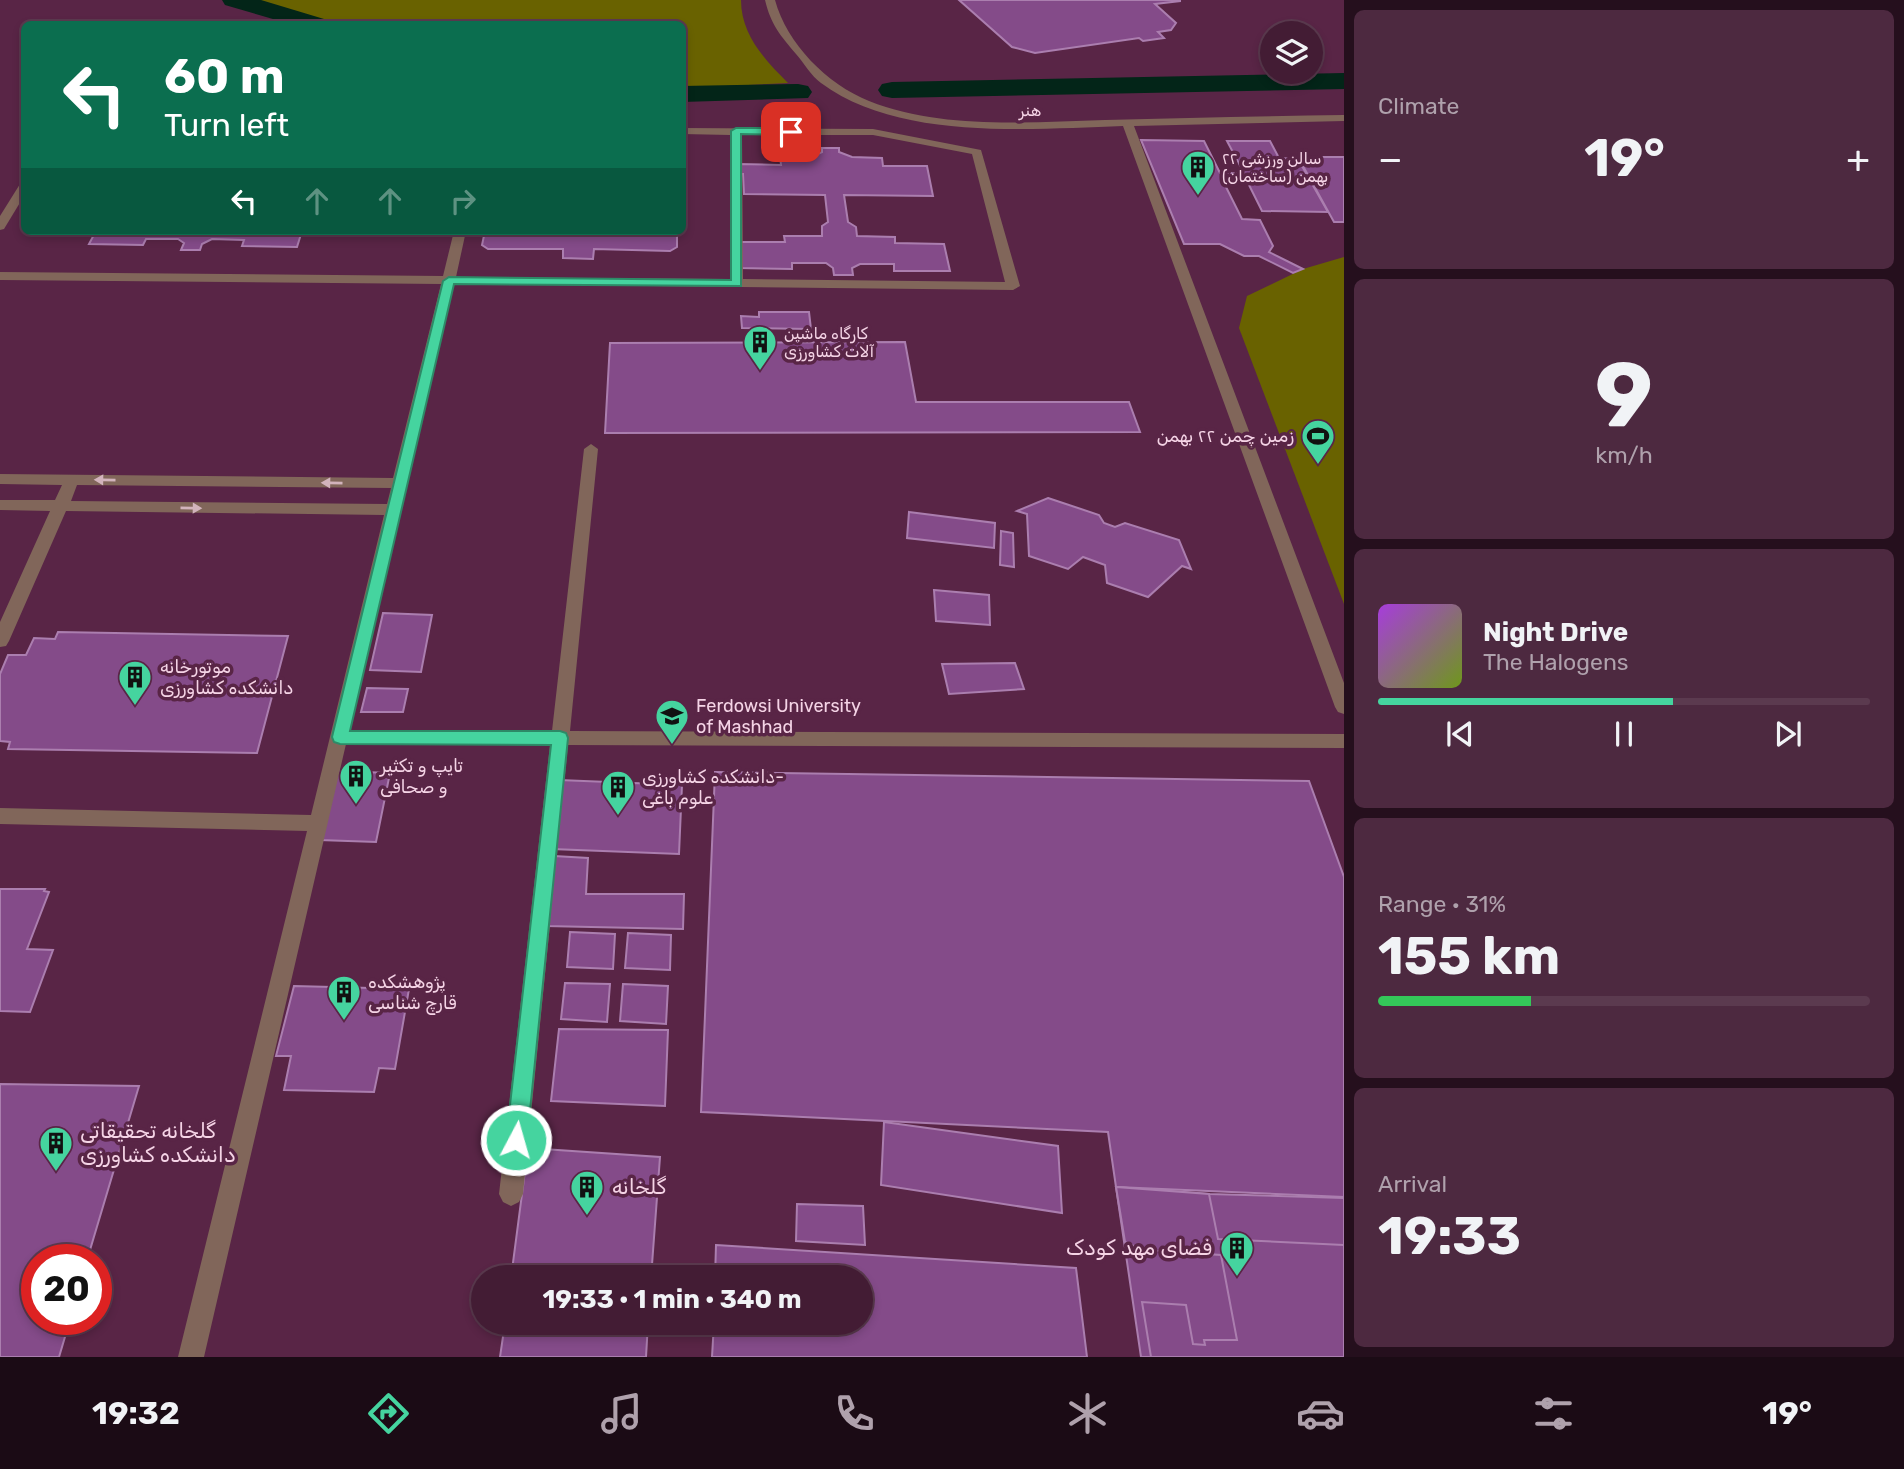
<!DOCTYPE html>
<meta charset="utf-8">
<style>
:root{--surface:#431c34;--page:#4d2940;--text:#f1f3f6;--muted:#afa1ac;--line:#5b3a4f;--accent:#45d49f}
body{margin:0;font-family:Rubik,Cairo,sans-serif;background:var(--page);color:var(--text);height:100vh;display:flex;flex-direction:column;font-size:26px;white-space:nowrap}
*{box-sizing:border-box;margin:0}
p{font-size:23px;color:var(--muted)}
.icon{flex:none;width:38px;height:38px;fill:none;stroke:currentColor;stroke-width:2;stroke-linecap:round;stroke-linejoin:round}
.map{position:relative;flex:1;overflow:hidden}
.panel{display:flex;flex-direction:column;gap:10px;padding:10px;background:#250f1d;width:560px}
.panel>*{flex:none}
.hud{position:absolute;left:21px;top:21px;width:665px;height:214px;border-radius:10px;box-shadow:0 4px 10px #0003,0 0 0 2px var(--line);background:#0b6e4f;color:#fff;overflow:hidden}
.buttons{position:absolute;left:1260px;top:21px;display:grid;gap:14px}
.buttons a{display:grid;place-items:center;width:63px;height:63px;border-radius:50%;background:var(--surface);box-shadow:0 4px 10px #0003,0 0 0 2px var(--line);font-size:35px}
.speed{position:absolute;left:21px;top:1244px;display:flex;gap:14px;font-size:35px;font-weight:700;text-align:center}
.speed>*{display:grid;place-content:center;width:91px;height:91px;border-radius:50%;background:var(--surface);box-shadow:0 4px 10px #0003,0 0 0 2px var(--line);line-height:1}
.speed .limit{border:10px solid #d22;background:#fff;color:#111}
.pin{position:absolute;display:grid;place-items:center;width:60px;height:60px;color:#fff;margin:-30px;border-radius:14px;box-shadow:0 4px 10px #0006}
.me{position:absolute;width:77px;margin:-38px;rotate:6deg;stroke-linejoin:round;filter:drop-shadow(0 0 5px #0008)}
.turn{display:flex;align-items:center;gap:24px;height:147px;padding:0 28px;font-size:32px}
.turn .icon{width:91px;height:91px;stroke-width:2.5}
.turn b{display:block;font-size:49px;line-height:60px}
.lanes{display:flex;align-items:center;height:66px;padding:0 28px;background:#0003;justify-content:center;gap:35px;direction:ltr}
.lanes .off{opacity:.35}
.big{font-size:52px;font-weight:700;line-height:1.1}
.panel .card{flex:1;display:flex;flex-direction:column;justify-content:center;gap:10px;min-width:0;padding:0 24px;border-radius:10px;background:var(--page)}
.panel .dial{align-items:center;gap:0}
.dial b{font-size:91px;line-height:1}
.song{display:flex;align-items:center;gap:21px}
.cover{width:84px;height:84px;border-radius:10px;background:linear-gradient(135deg,hsl(280 70% 55%),hsl(80 70% 35%))}
.played{height:7px;border-radius:4px;background:linear-gradient(90deg,var(--accent) 60%,var(--line) 60%)}
.keys{display:flex;justify-content:space-around;direction:ltr}
.heat{display:flex;justify-content:space-between;align-items:center;font-size:38px;direction:ltr}
.charge{height:10px;border-radius:5px;background:linear-gradient(90deg,#34c759 31%,var(--line) 0)}
.trip{position:absolute;left:471px;top:1265px;width:402px;height:70px;border-radius:35px;background:var(--surface);box-shadow:0 4px 10px #0003,0 0 0 2px var(--line);font-weight:700;line-height:70px;text-align:center}
.dock{display:flex;height:112px;justify-content:space-around;align-items:center;background:#1b0b15;color:var(--muted)}
.dock .icon{width:49px;height:49px}
.dock .active{color:var(--accent)}
.dock b{font-size:32px;color:var(--text)}
main{display:flex;flex:1;min-height:0}
.map>svg:first-child{display:block}
.green{fill:#696200}
.lines{fill:none;stroke-linecap:round;stroke-linejoin:round}
.canal{fill:#032518;fill-rule:evenodd}
.building{fill:#844b89;stroke:#ab7eaf;stroke-width:2}
.service{fill:#81665a;fill-rule:evenodd}
.oneway{fill:#d2b3bc}
.route{fill:#45d49f;stroke:#2d8a67;stroke-width:2}
.labels{text-anchor:middle;stroke-width:7;stroke-linejoin:round;paint-order:stroke}
.far-street-label{font-size:16px;fill:#f5d4e6;stroke:#592546}
.far-poi-label{font-size:16px;fill:#f5d4e6;stroke:#592546;text-anchor:start}
.poi-label{font-size:18px;fill:#f5d4e6;stroke:#592546;text-anchor:start}
.near-poi-label{font-size:21px;fill:#f5d4e6;stroke:#592546;text-anchor:start}
</style>
<main>
<div class="map">
<svg width="1344" height="1357" viewBox="0 0 1344 1357">
<rect width="100%" height="100%" fill="#592546"/>
<g class="green">
<path d="M252,0H741C741,35 765,60 788,83L683,88L682,24H336Z"/>
<path d="M1344,257V604L1239,328L1247,296L1303,269Z"/>
</g>
<g class="lines">
<g class="canal">
<path d="M222,0H261L324,19L328,24H290L225,5Z"/>
<path d="M1344,73V89L892,98L882,96L878,90L882,84L892,82Z"/>
<path d="M798,84L808,86L812,92L808,98L682,102V86Z"/>
</g>
</g>
<g class="building">
<path d="M959,0H1180V1L1155,4L1176,23L1171,30L1158,32L1164,38L1143,41L1139,38L1035,53L1012,47Z"/>
<path d="M1141,140L1204,141L1220,173H1244L1227,141H1270L1279,158L1298,159L1328,212L1262,211L1248,183H1224L1242,219L1260,220L1273,246L1269,252L1303,269L1293,273L1259,256H1244L1220,244H1184Z"/>
<path d="M822,148H839V152L852,157L882,158L883,166H927L933,196L844,195L848,222L856,227L857,236L895,237V243L944,244L950,271H894V264H860L852,268L853,275H834L833,268L826,263H792V269L739,268V242H785L784,236H822V226L828,222L825,195L744,194L743,174H738V164L781,165L780,156L811,157L822,152Z"/>
<path d="M1298,157H1344V222H1334Z"/>
<path d="M96,231H302L297,247L242,246L244,240L212,239L202,244L200,250H181L184,243L178,239H146L143,245L89,244Z"/>
<path d="M485,231H677V247L670,251L594,249L593,259L563,258V249H488L482,245Z"/>
<path d="M759,312H809L811,329L742,328L741,316L759,317Z"/>
<path d="M905,342L916,402H1129L1140,432L605,433L610,343Z"/>
<path d="M1048,498L1099,515L1104,523L1115,527L1125,523L1179,540L1191,569L1182,566L1148,597L1107,583L1105,565L1083,557L1068,569L1029,556L1027,514L1017,511Z"/>
<path d="M909,512L995,523L994,548L907,538Z"/>
<path d="M1001,531L1013,533L1014,567L1000,565Z"/>
<path d="M934,590L989,595L990,625L936,621Z"/>
<path d="M383,613L432,615L421,672L370,670Z"/>
<path d="M58,632L288,636L257,753L8,749L10,742L0,741V674L8,655H26L34,638L55,639Z"/>
<path d="M1015,663L1024,689L949,694L942,664Z"/>
<path d="M367,688L408,689L403,712H361Z"/>
<path d="M337,771L390,773L376,842L320,840Z"/>
<path d="M715,772L1309,781L1344,877V1197L1116,1187L1108,1132L701,1112Z"/>
<path d="M559,780L682,785L679,854L552,849Z"/>
<path d="M554,856L588,858L586,894H684L683,929L546,926Z"/>
<path d="M0,889H45L44,891L49,892L27,949L53,950L30,1012L0,1011Z"/>
<path d="M570,932L615,934L613,969L567,967Z"/>
<path d="M628,933L671,935L670,970L625,968Z"/>
<path d="M565,983L610,984L607,1022L561,1019Z"/>
<path d="M623,984L668,986L666,1024L620,1021Z"/>
<path d="M294,986L409,989L395,1069L379,1068L374,1092L284,1090L291,1056H276Z"/>
<path d="M559,1029L668,1030L665,1106L551,1101Z"/>
<path d="M0,1084L139,1086L87,1260H37V1320H70L59,1357H0Z"/>
<path d="M884,1122L1058,1146L1062,1213L881,1185Z"/>
<path d="M528,1148L660,1157L651,1278H511Z"/>
<path d="M1116,1187L1209,1194L1344,1198V1357H1141Z"/>
<path d="M1116,1187L1209,1194L1218,1239L1344,1245V1357H1151L1142,1302L1186,1305L1193,1344L1205,1345L1204,1340H1237L1221,1255L1143,1250L1125,1242Z"/>
<path d="M797,1204L863,1206L865,1245L796,1241Z"/>
<path d="M716,1245L1076,1268L1087,1357H712L714,1323H861V1278H715Z"/>
<path d="M505,1323H648L646,1357H500Z"/>
</g>
<g class="lines">
<g class="service">
<path d="M765,0H775C787,44 827,84 869,101C943,130 1028,122 1105,120C1185,118 1264,116 1344,115V121L1134,126L1344,683V714L1338,712L1335,707L1123,126C1030,129 899,141 821,83C811,76 804,63 796,54C780,35 771,25 765,0Z"/>
<path d="M682,128L873,129L981,150L1020,286L1013,290L454,284L350,730L552,731L584,449L591,444L598,449L570,731L1344,734V748L568,745L523,1194L519,1202L511,1206L503,1202L499,1194L550,745L346,744L204,1357H178L307,831L0,824V808L311,815L384,515L66,511L9,641L6,646L0,647V622L50,511L0,510V500H55L62,485L0,484V474L393,478L441,284L0,280V272L443,276L454,231H466L456,277L730,279V135L682,134ZM742,135H873L972,154L1005,282L743,279ZM77,485L391,488L387,504L71,501Z"/>
<path d="M20,184H24V196L4,229L0,230V216Z"/>
</g>
</g>
<defs><path id="oneway-solid" d="M-6-.8H1V-3.2L6.5 0L1 3.2V.8H-6Z" transform="scale(1.75)"/></defs>
<g class="oneway">
<use href="#oneway-solid" transform="translate(105 480) rotate(-179)"/>
<use href="#oneway-solid" transform="translate(332 483) rotate(-179)"/>
<use href="#oneway-solid" transform="translate(191 508) rotate(1)"/>
</g>
<path class="route" d="M736,128H791L796,132L791,135L741,134V286L454,284L350,731H560L566,733L568,738L527,1140L524,1148L516,1151L509,1148L506,1140L551,745L340,744L334,742L332,737L443,281L449,277L731,280V131Z"/>
<defs>
<symbol id="building-pin" viewBox="-11 -11 22 30"><path d="M0 17L-7.5 6A9.5 9.5 0 1 1 7.5 6Z" fill="#45d49f" stroke="#592546"/><path d="M-4-6H4V6H1V3H-1V6H-4ZM-2.5-4.3h1.7v1.8h-1.7ZM.8-4.3h1.7v1.8H.8ZM-2.5-1h1.7V.8h-1.7ZM.8-1h1.7V.8H.8Z" fill="#111"/></symbol>
<symbol id="stadium-pin" viewBox="-11 -11 22 30"><path d="M0 17L-7.5 6A9.5 9.5 0 1 1 7.5 6Z" fill="#45d49f" stroke="#592546"/><path d="M0-5a6.5 5 0 1 0 0 10a6.5 5 0 1 0 0-10ZM-3.5-1.8h7v3.6h-7Z" fill="#111"/></symbol>
<symbol id="university-pin" viewBox="-11 -11 22 30"><path d="M0 17L-7.5 6A9.5 9.5 0 1 1 7.5 6Z" fill="#45d49f" stroke="#592546"/><path d="M0-5L7-2L0 1L-7-2ZM-4 1L0 2.5L4 1V4Q0 6-4 4Z" fill="#111"/></symbol>
</defs>
<g fill-rule="evenodd">
<use href="#building-pin" x="1179" y="148" width="38" height="52"/>
<use href="#building-pin" x="741" y="323" width="38" height="52"/>
<use href="#stadium-pin" x="1299" y="417" width="38" height="52"/>
<use href="#building-pin" x="116" y="658" width="38" height="52"/>
<use href="#university-pin" x="653" y="697" width="38" height="52"/>
<use href="#building-pin" x="337" y="757" width="38" height="52"/>
<use href="#building-pin" x="599" y="768" width="38" height="52"/>
<use href="#building-pin" x="325" y="973" width="38" height="52"/>
<use href="#building-pin" x="37" y="1124" width="38" height="52"/>
<use href="#building-pin" x="568" y="1168" width="38" height="52"/>
<use href="#building-pin" x="1218" y="1229" width="38" height="52"/>
</g>
<g class="labels">
<g class="far-street-label">
<text transform="translate(1030 110) rotate(-1)" y="6">هنر</text>
</g>
<g class="far-poi-label">
<text x="1222" y="164">سالن ورزشی ۲۲<tspan x="1222" dy="18">بهمن (ساختمان)</tspan></text>
<text x="784" y="339">کارگاه ماشین<tspan x="784" dy="18">آلات کشاورزی</tspan></text>
</g>
<g class="poi-label">
<text x="1294" y="442" text-anchor="end">زمین چمن ۲۲ بهمن</text>
<text x="160" y="673">موتورخانه<tspan x="160" dy="21">دانشکده کشاورزی</tspan></text>
<text x="696" y="712">Ferdowsi University<tspan x="696" dy="21">of Mashhad</tspan></text>
<text x="380" y="772">تایپ و تکثیر<tspan x="380" dy="21">و صحافی</tspan></text>
<text x="642" y="783">دانشکده کشاورزی-<tspan x="642" dy="21">علوم باغی</tspan></text>
<text x="368" y="988">پژوهشکده<tspan x="368" dy="21">قارچ شناسی</tspan></text>
</g>
<g class="near-poi-label">
<text x="80" y="1138">گلخانه تحقیقاتی<tspan x="80" dy="24">دانشکده کشاورزی</tspan></text>
<text x="612" y="1194">گلخانه</text>
<text x="1212" y="1255" text-anchor="end">فضای مهد کودک</text>
</g>
</g>
</svg>
<div class="buttons">
<a><svg class="icon" aria-label="layers" viewBox="0 0 24 24"><path d="M12 4l9 5-9 5-9-5zM3 14l9 5 9-5"/></svg></a>
</div>
<div class="speed"><div class="limit">20</div></div>
<div class="pin" style="left:791px;top:132px;background:#d93025"><svg class="icon" aria-label="arrive" viewBox="0 0 24 24"><path d="M6 21V4h12l-3 4 3 4H6"/></svg></div>
<svg class="me" style="left:516px;top:1140px" viewBox="-20 -20 40 40"><circle r="17" fill="#45d49f" stroke="#fff" stroke-width="3"/><path d="M0-11L8 9 0 5-8 9z" fill="#fff"/></svg>
<div class="trip">19:33 · 1 min · 340 m</div>
<div class="hud">
<div class="turn"><svg class="icon" aria-label="left" viewBox="0 0 24 24"><path d="M17 20v-9H6M10 6l-5 5 5 5"/></svg><div><b>60 m</b>Turn left</div></div>
<div class="lanes"><svg class="icon" aria-label="left" viewBox="0 0 24 24"><path d="M17 20v-9H6M10 6l-5 5 5 5"/></svg><svg class="icon off" aria-label="ahead" viewBox="0 0 24 24"><path d="M12 20V5M6 11l6-6 6 6"/></svg><svg class="icon off" aria-label="ahead" viewBox="0 0 24 24"><path d="M12 20V5M6 11l6-6 6 6"/></svg><svg class="icon off" aria-label="right" viewBox="0 0 24 24"><path d="M7 20v-9h11M14 6l5 5-5 5"/></svg></div>
</div>
</div>
<section class="panel">
<div class="card"><p>Climate</p>
<div class="heat"><a>−</a><b class="big">19°</b><a>+</a></div>
</div>
<div class="card dial"><b>9</b><p>km/h</p></div>
<div class="card">
<div class="song"><i class="cover"></i><div><b>Night Drive</b><p>The Halogens</p></div></div>
<div class="played"></div>
<div class="keys"><svg class="icon" aria-label="previous" viewBox="0 0 24 24"><path d="M18 5L8 12l10 7zM5 5v14"/></svg><svg class="icon" aria-label="pause" viewBox="0 0 24 24"><path d="M8 5v14M16 5v14"/></svg><svg class="icon" aria-label="next" viewBox="0 0 24 24"><path d="M6 5l10 7-10 7zM19 5v14"/></svg></div>
</div>
<div class="card"><p>Range · 31%</p><b class="big">155 km</b><div class="charge"></div></div>
<div class="card"><p>Arrival</p><b class="big">19:33</b></div>
</section>
</main>
<nav class="dock">
<b>19:32</b>
<svg class="icon active" aria-label="directions" viewBox="0 0 24 24"><path d="M12 3l9 9-9 9-9-9zM9 14v-3h6M13 9l2 2-2 2"/></svg>
<svg class="icon" aria-label="music" viewBox="0 0 24 24"><path d="M9 18V5l10-2v13"/><circle cx="6" cy="18" r="3"/><circle cx="16" cy="16" r="3"/></svg>
<svg class="icon" aria-label="phone" viewBox="0 0 24 24"><path d="M5 4h4l2 5-3 2q2 4 5 5l2-3 5 2v4C11 20 4 13 5 4z"/></svg>
<svg class="icon" aria-label="climate" viewBox="0 0 24 24"><path d="M12 3v18M4 7l16 10M4 17L20 7"/></svg>
<svg class="icon" aria-label="car" viewBox="0 0 24 24"><path d="M5 17H2v-5l4-1 3-4h7l3 4 3 1v5h-3M9 17h6M6 11h13"/><circle cx="7" cy="17" r="2"/><circle cx="17" cy="17" r="2"/></svg>
<svg class="icon" aria-label="filters" viewBox="0 0 24 24"><path d="M4 7h16M4 17h16"/><circle cx="9" cy="7" r="2"/><circle cx="15" cy="17" r="2"/></svg>
<b>19°</b>
</nav>
